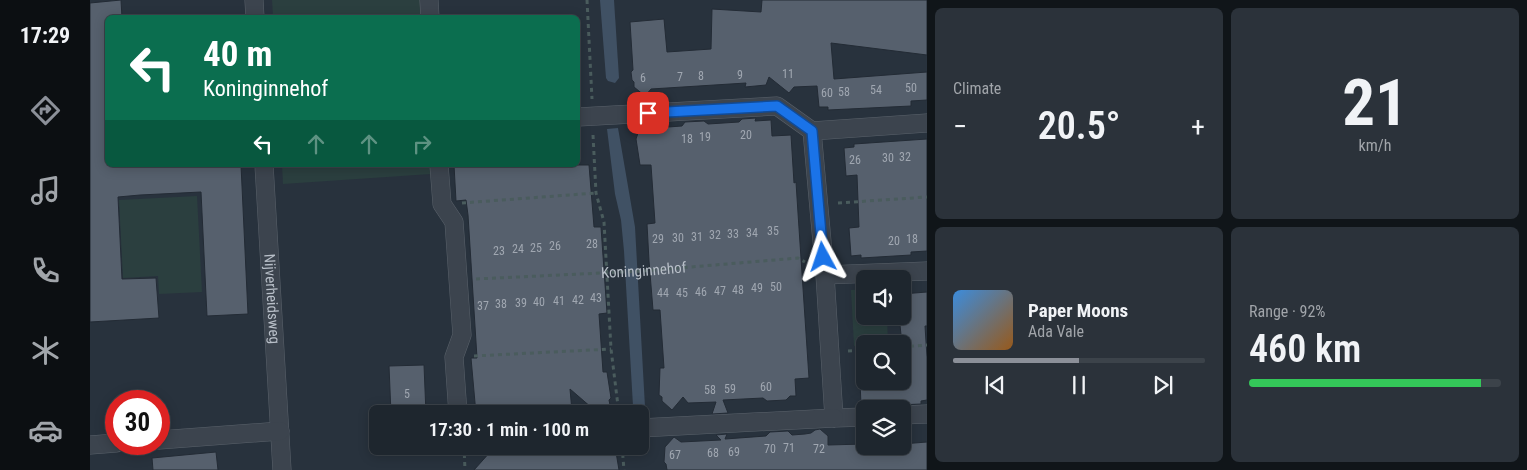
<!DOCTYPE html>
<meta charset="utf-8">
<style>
:root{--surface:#1e262e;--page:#2b323a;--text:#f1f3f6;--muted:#a1a5aa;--line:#3c434a;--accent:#8c9099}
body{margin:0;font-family:"Roboto Condensed",sans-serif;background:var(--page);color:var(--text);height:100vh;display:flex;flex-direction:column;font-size:19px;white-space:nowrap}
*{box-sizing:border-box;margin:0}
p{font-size:16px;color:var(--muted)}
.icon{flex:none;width:28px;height:28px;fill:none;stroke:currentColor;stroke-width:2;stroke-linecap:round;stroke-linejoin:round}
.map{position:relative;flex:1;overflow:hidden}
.drawer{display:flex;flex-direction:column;gap:8px;padding:8px;background:#101519;width:600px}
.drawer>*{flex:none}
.top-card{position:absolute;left:15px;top:15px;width:475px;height:152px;border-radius:8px;box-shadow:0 2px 12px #0003,0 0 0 1px var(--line);background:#0b6e4f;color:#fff;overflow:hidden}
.tools{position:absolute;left:766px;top:270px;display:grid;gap:10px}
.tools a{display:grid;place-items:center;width:55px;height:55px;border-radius:8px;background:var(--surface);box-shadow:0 2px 12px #0003,0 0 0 1px var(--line);font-size:25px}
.speed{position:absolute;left:15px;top:390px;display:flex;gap:10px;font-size:25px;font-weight:700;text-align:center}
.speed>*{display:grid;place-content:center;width:65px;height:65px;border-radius:50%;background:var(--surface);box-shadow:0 2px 12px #0003,0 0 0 1px var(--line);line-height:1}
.speed .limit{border:8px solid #d22;background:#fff;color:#111}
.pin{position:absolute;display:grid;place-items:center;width:42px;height:42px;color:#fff;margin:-21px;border-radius:10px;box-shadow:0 2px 8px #0006}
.me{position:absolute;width:55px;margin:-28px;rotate:355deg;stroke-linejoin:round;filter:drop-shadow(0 0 4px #0008)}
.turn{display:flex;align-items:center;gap:18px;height:105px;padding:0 15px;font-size:22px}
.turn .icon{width:65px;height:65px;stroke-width:2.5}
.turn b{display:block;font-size:35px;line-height:42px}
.lanes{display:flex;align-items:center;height:48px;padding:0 15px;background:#0003;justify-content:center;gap:25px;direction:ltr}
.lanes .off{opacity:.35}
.big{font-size:38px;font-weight:600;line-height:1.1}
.drawer .tile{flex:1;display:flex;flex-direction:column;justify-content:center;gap:8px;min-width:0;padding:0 18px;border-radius:8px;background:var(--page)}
.drawer .dial{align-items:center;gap:0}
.dial b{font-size:65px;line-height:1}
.song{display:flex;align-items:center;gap:15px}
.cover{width:60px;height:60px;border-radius:8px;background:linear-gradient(135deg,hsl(210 70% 55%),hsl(30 70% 35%))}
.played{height:5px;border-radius:2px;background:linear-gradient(90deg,var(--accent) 50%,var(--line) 50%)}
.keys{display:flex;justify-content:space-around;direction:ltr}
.heat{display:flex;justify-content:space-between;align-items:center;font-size:28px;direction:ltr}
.charge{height:8px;border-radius:4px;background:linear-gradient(90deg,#34c759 92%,var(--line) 0)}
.drawer .tiles{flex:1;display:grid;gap:8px;grid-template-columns:repeat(2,1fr)}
.trip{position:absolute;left:279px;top:405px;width:280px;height:50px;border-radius:8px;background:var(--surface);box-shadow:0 2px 12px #0003,0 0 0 1px var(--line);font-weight:600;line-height:50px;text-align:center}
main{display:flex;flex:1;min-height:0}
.tab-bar{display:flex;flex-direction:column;width:90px;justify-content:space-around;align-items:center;background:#0c0f12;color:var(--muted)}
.tab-bar .icon{width:35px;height:35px}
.tab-bar .selected{color:var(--accent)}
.tab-bar b{font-size:22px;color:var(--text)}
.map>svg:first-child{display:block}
.green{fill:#2b3f3f}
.water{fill:#405164}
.building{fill:#56606d;stroke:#232b35}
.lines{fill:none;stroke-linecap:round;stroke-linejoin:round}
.minor-casing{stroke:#5a626b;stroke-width:19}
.path{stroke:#4a5c5d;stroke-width:3;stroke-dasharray:4 4;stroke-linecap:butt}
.minor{stroke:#3c444e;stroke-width:18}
.route-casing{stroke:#114b97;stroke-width:12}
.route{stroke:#1a73e8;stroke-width:9}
.labels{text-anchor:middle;stroke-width:4.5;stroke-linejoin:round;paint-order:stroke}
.number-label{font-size:12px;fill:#a0a7b1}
.street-label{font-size:15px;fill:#b8bfc8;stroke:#202933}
</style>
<main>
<nav class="tab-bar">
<b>17:29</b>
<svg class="icon selected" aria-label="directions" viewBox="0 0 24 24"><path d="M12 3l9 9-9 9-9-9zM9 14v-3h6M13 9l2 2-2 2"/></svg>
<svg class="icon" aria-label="music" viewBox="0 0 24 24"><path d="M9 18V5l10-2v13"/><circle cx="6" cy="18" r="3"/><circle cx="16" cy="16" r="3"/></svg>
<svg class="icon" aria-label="phone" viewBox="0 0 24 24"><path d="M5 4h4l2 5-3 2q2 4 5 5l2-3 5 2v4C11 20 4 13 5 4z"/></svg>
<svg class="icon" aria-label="climate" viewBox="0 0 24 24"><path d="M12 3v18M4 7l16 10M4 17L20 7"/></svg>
<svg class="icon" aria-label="car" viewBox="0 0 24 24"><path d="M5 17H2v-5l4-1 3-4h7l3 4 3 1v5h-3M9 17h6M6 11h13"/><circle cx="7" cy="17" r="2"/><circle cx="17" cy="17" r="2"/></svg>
</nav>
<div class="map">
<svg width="837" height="470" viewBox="0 0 837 470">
<rect width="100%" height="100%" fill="#28323d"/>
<g class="green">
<path d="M182,0H330L331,17H183Z"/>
<path d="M192,165H340L341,174L193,184Z"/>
<path d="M107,196L112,292L69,294L68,276L33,278L29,200Z"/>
<path d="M775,289V316H797L798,344H775V346H764L761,290Z"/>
</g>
<g class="water">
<path d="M510,0H524L529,78L525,83L518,81L516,78Z"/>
<path d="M528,128L545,227L555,407L543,406L534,251L531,220L525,194L517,129Z"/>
</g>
<g class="building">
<path d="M31,0L32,18H18V165H151L158,314L117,316L111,192L50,195L28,197L32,279L66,278L69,318L0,322V3Z"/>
<path d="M672,0H837V55L741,43L744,79L837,72V100L821,101V106L738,110V107H729L727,86L704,87L699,93L679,77L676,85L655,87L656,83L561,89L555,96L544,87V82L542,80L541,72L543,70L540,22L574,19L577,52L621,49L622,9L671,12Z"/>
<path d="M666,118L665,121L681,120L682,136L701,135L704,183L706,182L708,213L719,378L705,379L706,396H700L696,400L677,401L673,398L633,400L638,413L622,414L626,402L598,403L593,397L582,410L572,401V397L569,395L570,368H574L570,310H563L559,261L557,224L565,223L561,165H550L546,139L548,133L555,124H559L564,128L592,126L595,122L614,121L618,124L649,122L652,119Z"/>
<path d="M837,139V251L821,252V255L771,258V255L761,256L759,228L769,227L767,175L756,176L754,148L764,147V144Z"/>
<path d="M364,165H499L504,227H511L517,313L509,314L513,372H517L521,398L519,400L520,405L511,414H509L480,389L482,411H475L473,414H386L381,358H387L378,215L376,200L366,201Z"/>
<path d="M837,292V326H835L837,357V400L831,401V404L808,405L781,407V404L771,405L770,381H812V344L809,316H812V294Z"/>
<path d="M334,365L336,414H301L299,366Z"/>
<path d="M730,429L738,436V445L774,444V446H812V444L837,442V470H577L576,464L574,462L575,447L584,437L591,442L631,440L626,435L637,434L635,439L676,436L680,432L698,431L702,435L715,434L721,433L725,430Z"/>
<path d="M477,446L481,449L487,450L510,446H525L529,470H384L401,451Z"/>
<path d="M126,452L128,470H63L62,458Z"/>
</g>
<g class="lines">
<defs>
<g id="minor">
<path d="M164,0L165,18"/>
<path d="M339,0L340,18"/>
<path d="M488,117L687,106L722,131"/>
<path id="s2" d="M174,165L192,470"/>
<path d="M349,165L352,204L364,222L372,335L364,357L368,414"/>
<path d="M735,275L837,271"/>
<path d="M812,415L837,414"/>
<path d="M775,417L744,418L735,275L722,131L837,123"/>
<path d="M550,428L744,418"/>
<path d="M69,440L190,431"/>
<path d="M0,445L26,443"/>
</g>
</defs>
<use href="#minor" class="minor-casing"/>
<g class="path">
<path d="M497,0L502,99"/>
<path d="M503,135L506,193L514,222L521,349L529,414"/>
<path d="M372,203L506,193"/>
<path d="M748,203L837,197"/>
<path id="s1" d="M386,279L553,271L708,258L715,262"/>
<path d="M812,347L837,345"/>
<path d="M758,351L775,350"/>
<path d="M384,356L521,349"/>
<path d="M374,446L375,470"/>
<path d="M532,446L534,470"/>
</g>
<use href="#minor" class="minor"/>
</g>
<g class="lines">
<defs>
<path id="route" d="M558,113L687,106L722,131L733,257"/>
</defs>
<use href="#route" class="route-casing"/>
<use href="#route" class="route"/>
</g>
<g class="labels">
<g class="number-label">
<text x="698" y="78">11</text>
<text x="650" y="79">9</text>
<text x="611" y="80">8</text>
<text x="590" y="81">7</text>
<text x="553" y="82">6</text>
<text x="821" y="92">50</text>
<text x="786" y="94">54</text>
<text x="754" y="96">58</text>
<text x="737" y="97">60</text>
<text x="656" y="139">20</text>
<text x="615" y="141">19</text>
<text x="597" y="143">18</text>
<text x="815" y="161">32</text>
<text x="798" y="162">30</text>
<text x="765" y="164">26</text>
<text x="683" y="235">35</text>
<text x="662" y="237">34</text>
<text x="643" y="238">33</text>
<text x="625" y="239">32</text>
<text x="607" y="241">31</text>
<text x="588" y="242">30</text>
<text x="568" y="243">29</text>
<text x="822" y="243">18</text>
<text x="804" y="245">20</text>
<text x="502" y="248">28</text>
<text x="465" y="250">26</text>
<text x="446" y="252">25</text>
<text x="428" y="253">24</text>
<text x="409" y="255">23</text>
<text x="686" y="291">50</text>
<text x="667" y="292">49</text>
<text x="648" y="294">48</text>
<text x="630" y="295">47</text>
<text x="611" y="296">46</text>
<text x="573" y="297">44</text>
<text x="592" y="297">45</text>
<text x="506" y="302">43</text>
<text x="488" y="304">42</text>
<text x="469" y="305">41</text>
<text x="449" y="306">40</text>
<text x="431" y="307">39</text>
<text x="411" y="308">38</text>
<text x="393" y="310">37</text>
<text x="676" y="391">60</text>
<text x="640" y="393">59</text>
<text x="620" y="394">58</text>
<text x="317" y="398">5</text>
<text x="699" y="452">71</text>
<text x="680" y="453">70</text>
<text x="729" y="453">72</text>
<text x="644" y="456">69</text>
<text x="623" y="457">68</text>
<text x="585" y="459">67</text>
</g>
<g class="street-label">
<text dy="5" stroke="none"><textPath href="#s1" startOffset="168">Koninginnehof</textPath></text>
<text dy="5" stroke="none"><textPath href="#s2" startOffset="134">Nijverheidsweg</textPath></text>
</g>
</g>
</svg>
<div class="tools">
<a><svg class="icon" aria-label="sound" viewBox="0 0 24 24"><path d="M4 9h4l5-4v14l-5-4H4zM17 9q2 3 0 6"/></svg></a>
<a><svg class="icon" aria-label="search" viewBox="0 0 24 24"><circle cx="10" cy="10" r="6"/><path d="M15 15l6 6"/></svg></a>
<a><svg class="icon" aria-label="layers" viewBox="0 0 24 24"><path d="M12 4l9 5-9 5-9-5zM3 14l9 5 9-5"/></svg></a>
</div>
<div class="speed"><div class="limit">30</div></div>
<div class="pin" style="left:558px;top:113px;background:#d93025"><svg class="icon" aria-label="arrive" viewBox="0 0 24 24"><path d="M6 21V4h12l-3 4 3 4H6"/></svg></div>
<svg class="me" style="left:733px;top:257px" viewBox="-20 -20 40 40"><path d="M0-17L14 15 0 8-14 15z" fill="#1a73e8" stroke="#fff" stroke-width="4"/></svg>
<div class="trip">17:30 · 1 min · 100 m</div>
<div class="top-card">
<div class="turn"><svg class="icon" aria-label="left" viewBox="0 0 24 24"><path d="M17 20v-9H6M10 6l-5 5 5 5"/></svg><div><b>40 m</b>Koninginnehof</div></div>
<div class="lanes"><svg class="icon" aria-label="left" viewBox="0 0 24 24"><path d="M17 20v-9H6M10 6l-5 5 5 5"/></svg><svg class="icon off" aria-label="ahead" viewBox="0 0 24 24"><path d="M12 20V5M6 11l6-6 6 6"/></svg><svg class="icon off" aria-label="ahead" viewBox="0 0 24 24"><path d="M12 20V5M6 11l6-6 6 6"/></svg><svg class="icon off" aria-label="right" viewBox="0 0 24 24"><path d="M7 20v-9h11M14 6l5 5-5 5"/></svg></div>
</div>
</div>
<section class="drawer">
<div class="tiles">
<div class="tile"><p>Climate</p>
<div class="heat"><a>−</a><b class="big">20.5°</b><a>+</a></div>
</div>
<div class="tile dial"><b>21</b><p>km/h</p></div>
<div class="tile">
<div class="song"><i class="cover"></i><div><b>Paper Moons</b><p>Ada Vale</p></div></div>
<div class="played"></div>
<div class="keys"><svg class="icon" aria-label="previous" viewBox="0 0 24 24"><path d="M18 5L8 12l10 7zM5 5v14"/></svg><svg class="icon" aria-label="pause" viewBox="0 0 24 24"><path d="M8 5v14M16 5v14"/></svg><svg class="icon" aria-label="next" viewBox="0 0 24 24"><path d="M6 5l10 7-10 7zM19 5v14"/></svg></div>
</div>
<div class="tile"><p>Range · 92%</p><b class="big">460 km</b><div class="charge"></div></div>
</div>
</section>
</main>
